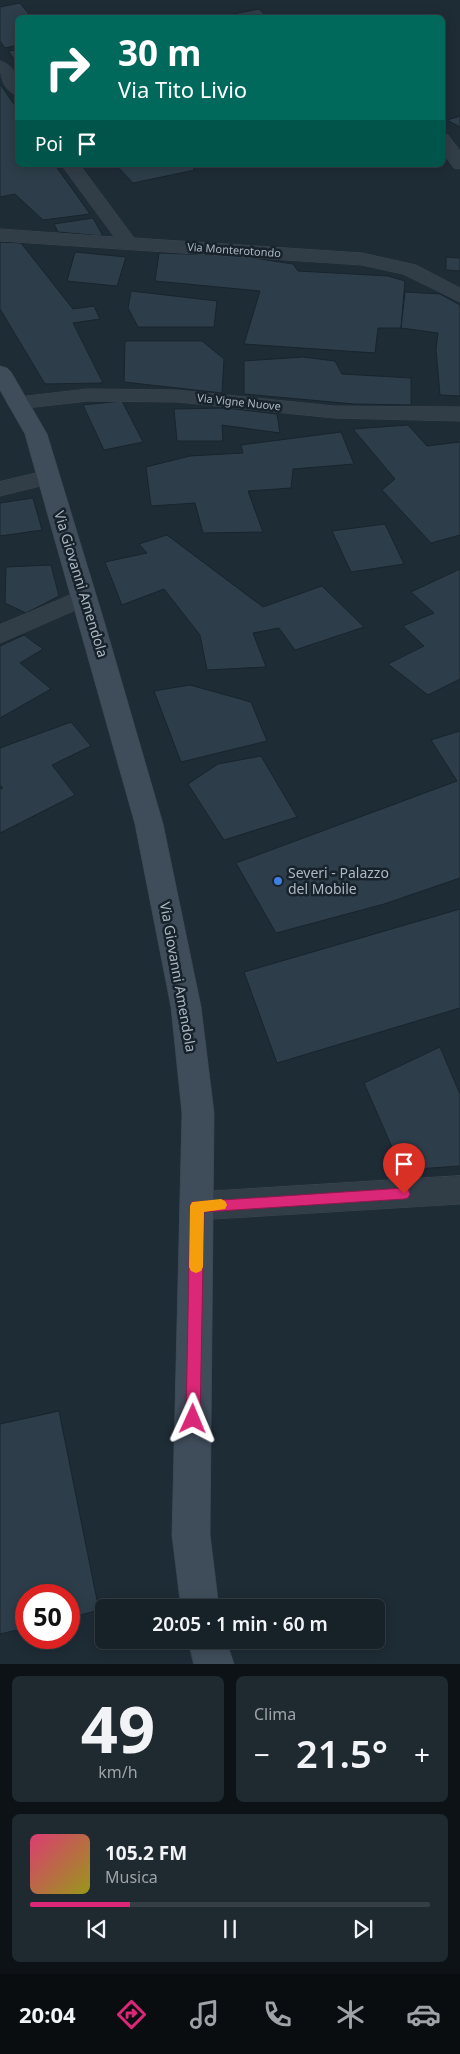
<!DOCTYPE html>
<html lang="it">
<meta charset="utf-8">
<style>
:root{--surface:#162128;--page:#1f2930;--text:#f1f3f6;--muted:#9ea3a8;--line:#353e45;--accent:#db2777}
body{margin:0;font-family:"Noto Sans",sans-serif;background:var(--page);color:var(--text);height:100vh;display:flex;flex-direction:column;font-size:19px;white-space:nowrap}
*{box-sizing:border-box;margin:0}
p{font-size:16px;color:var(--muted)}
.icon{flex:none;width:28px;height:28px;fill:none;stroke:currentColor;stroke-width:2;stroke-linecap:round;stroke-linejoin:round}
.map{position:relative;height:1664px;overflow:hidden}
.sheet{display:flex;flex-direction:column;gap:12px;padding:12px;background:#0c1216;flex:1}
.sheet>*{flex:none}
.top-card{position:absolute;left:15px;top:15px;width:430px;height:152px;border-radius:8px;box-shadow:0 2px 12px #0003,0 0 0 1px var(--line);background:#00695c;color:#fff;overflow:hidden}
.speed{position:absolute;left:15px;top:1584px;display:flex;gap:10px;font-size:25px;font-weight:700;text-align:center}
.speed>*{display:grid;place-content:center;width:65px;height:65px;border-radius:50%;background:var(--surface);box-shadow:0 2px 12px #0003,0 0 0 1px var(--line);line-height:1}
.speed .limit{border:8px solid #d22;background:#fff;color:#111}
.pin{position:absolute;display:grid;place-items:center;width:42px;height:42px;color:#fff;margin:-51px -21px;border-radius:50% 50% 50% 0;rotate:-45deg;box-shadow:0 0 5px #0007}
.pin .icon{rotate:45deg}
.me{position:absolute;width:55px;margin:-28px;rotate:1deg;stroke-linejoin:round;filter:drop-shadow(0 0 4px #0008)}
.turn{display:flex;align-items:center;gap:18px;height:105px;padding:0 20px;font-size:22px}
.turn .icon{width:65px;height:65px;stroke-width:2.5}
.turn b{display:block;font-size:35px;line-height:42px}
.then{display:flex;align-items:center;height:48px;padding:0 20px;background:#0003;gap:10px;font-size:19px}
.big{font-size:38px;font-weight:600;line-height:1.1}
.sheet .widget{flex:1;display:flex;flex-direction:column;justify-content:center;gap:8px;min-width:0;padding:0 18px;border-radius:8px;background:var(--page)}
.sheet .dial{align-items:center;gap:0}
.dial b{font-size:65px;line-height:1}
.song{display:flex;align-items:center;gap:15px}
.cover{width:60px;height:60px;border-radius:8px;background:linear-gradient(135deg,hsl(340 70% 55%),hsl(60 70% 35%))}
.played{height:5px;border-radius:2px;background:linear-gradient(90deg,var(--accent) 25%,var(--line) 25%)}
.keys{display:flex;justify-content:space-around;direction:ltr}
.heat{display:flex;justify-content:space-between;align-items:center;font-size:28px;direction:ltr}
.sheet .tiles{flex:1;display:grid;gap:12px;grid-template-columns:1fr 1fr}
.widget:last-child{grid-column:span 2}
.trip{position:absolute;left:95px;top:1599px;width:290px;height:50px;border-radius:8px;background:var(--surface);box-shadow:0 2px 12px #0003,0 0 0 1px var(--line);font-weight:600;line-height:50px;text-align:center}
.tab-bar{display:flex;height:80px;justify-content:space-around;align-items:center;background:#090d10;color:var(--muted)}
.tab-bar .icon{width:35px;height:35px}
.tab-bar .selected{color:var(--accent)}
.tab-bar b{font-size:22px;color:var(--text)}
.map>svg:first-child{display:block}
.building{fill:#2d3e4a;stroke:#19242d}
.lines{fill:none;stroke-linecap:round;stroke-linejoin:round}
.minor-casing{stroke:#3b4650;stroke-width:1}
.secondary-casing{stroke:#3b4650;stroke-width:1}
.minor{fill:#313d47;fill-rule:evenodd}
.secondary{fill:#3f4d5a;fill-rule:evenodd}
.route{fill:#db2777;stroke:#8e194d}
.slow{fill:#f59e0b}
.shop-dot{fill:#3f7fe0;stroke:#17222b;stroke-width:2}
.labels{text-anchor:middle;stroke-width:5;stroke-linejoin:round;paint-order:stroke}
.far-street-label{font-size:11px;fill:#abb8c4;stroke:#17222b}
.street-label{font-size:14px;fill:#abb8c4;stroke:#17222b}
.poi-label{font-size:14px;fill:#abb8c4;stroke:#17222b;text-anchor:start}
</style>
<div class="map">
<svg width="460" height="1664" viewBox="0 0 460 1664">
<rect width="100%" height="100%" fill="#1e2c36"/>
<g class="building">
<path d="M20,3L32,18H18V45L5,48L0,41V7Z"/>
<path d="M259,9L268,18H213Z"/>
<path d="M18,50V64L8,51Z"/>
<path d="M0,84L18,110V165H55L90,214L43,220L15,194L0,197Z"/>
<path d="M460,116V127L447,120Z"/>
<path d="M116,165H190L195,170L133,183Z"/>
<path d="M93,218L103,236L58,232L54,224Z"/>
<path d="M0,242L21,243L73,309L94,306L100,319L73,323L103,383L45,384L0,309Z"/>
<path d="M75,252L126,257L117,286L67,281Z"/>
<path d="M159,253L241,256L293,264L298,271L388,276L405,281L401,328H378L375,353L244,344L260,291L155,281Z"/>
<path d="M446,257L460,258V271L446,270Z"/>
<path d="M131,291L217,301L214,327H138L128,308Z"/>
<path d="M405,292L440,294L460,305V396L440,395L436,349L438,333L401,328Z"/>
<path d="M125,341H202L224,359L222,393L124,382Z"/>
<path d="M303,357L335,361L342,374L411,378V405L354,404L244,394V361Z"/>
<path d="M122,401L143,442L104,450L83,405Z"/>
<path d="M226,408L277,414L280,433L222,425L223,441H177L174,409Z"/>
<path d="M408,425L427,446L460,442V535L431,543L382,490L395,479L353,429Z"/>
<path d="M341,432L354,464L293,469L291,488L248,491L263,532L203,533L195,503L151,506L146,467L190,456L243,453L241,445Z"/>
<path d="M33,498L42,530L0,536V503Z"/>
<path d="M385,524L404,564L351,572L332,531Z"/>
<path d="M167,535L263,607L322,586L364,627L295,650L279,628L253,633L266,667L207,670L200,635L164,589L122,605L105,562L147,553L139,544Z"/>
<path d="M51,565L59,596L26,613L5,603L6,567Z"/>
<path d="M460,569V679L428,695L388,664L424,646L403,626L434,613L411,592Z"/>
<path d="M24,635L43,649L20,663L51,689L0,718V646Z"/>
<path d="M190,685L251,702L267,741L181,762L154,691Z"/>
<path d="M71,722L91,746L52,765L75,795L0,833V789L3,788L0,785V748Z"/>
<path d="M460,731V878L384,904L276,933L236,863L457,781L431,740Z"/>
<path d="M261,756L297,817L224,840L188,784L218,764Z"/>
<path d="M460,909V1008L277,1063L244,972Z"/>
<path d="M440,1047L460,1094V1166L402,1170L364,1083Z"/>
<path d="M59,1411L99,1610L69,1618V1595H26V1628L0,1634V1424Z"/>
</g>
<g class="lines">
<defs>
<g id="minor">
<path d="M0,61C16,65 18,81 18,95C2,91 0,74 0,61Z"/>
<path d="M442,134L448,135L460,151V169L454,168L442,152Z"/>
<path d="M62,165H80L134,238L362,253L416,265L460,288V302L403,274L362,265L0,241V229L114,237Z"/>
<path d="M88,389L177,390L334,406L460,407V421L334,418L177,402L88,401L18,409L10,408L7,403L10,398L18,397Z"/>
<path d="M49,470L57,472L60,477L57,482L0,496V482Z"/>
<path d="M85,589L94,592L97,597L94,602L0,643V625Z"/>
<path d="M460,1176V1204L197,1220L185,1216L181,1206L185,1196L197,1192Z"/>
</g>
<g id="secondary">
<path d="M0,366L7,368L11,372L47,434L104,621L163,824L201,1007L214,1113L210,1535L219,1608H181L172,1535L182,1113L171,1007L135,824L25,434L0,390Z"/>
<path d="M188,1640H226L234,1664H194Z"/>
</g>
</defs>
<use href="#minor" class="minor-casing"/>
<use href="#secondary" class="secondary-casing"/>
<use href="#minor" class="minor"/>
<use href="#secondary" class="secondary"/>
</g>
<path class="route" d="M404,1188L408,1189L410,1194L408,1198L404,1199L204,1212L200,1419L198,1424L193,1426L188,1424L186,1419L190,1206L192,1202Z"/>
<path class="slow" d="M221,1199L225,1201L227,1205L225,1209L204,1212L203,1267L201,1271L196,1273L191,1271L189,1267L190,1206L192,1202Z"/>
<circle class="shop-dot" cx="278" cy="881" r="5"/>
<g class="labels">
<g class="far-street-label">
<text transform="translate(234 250) rotate(4)" y="4">Via Monterotondo</text>
<text transform="translate(239 402) rotate(6)" y="4">Via Vigne Nuove</text>
</g>
<g class="street-label">
<text transform="translate(81 584) rotate(73)" y="5">Via Giovanni Amendola</text>
<text transform="translate(178 977) rotate(80)" y="5">Via Giovanni Amendola</text>
</g>
<g class="poi-label">
<text x="288" y="878">Severi - Palazzo<tspan x="288" dy="16">del Mobile</tspan></text>
</g>
</g>
</svg>
<div class="speed"><div class="limit">50</div></div>
<div class="pin" style="left:404px;top:1194px;background:#d93025"><svg class="icon" aria-label="arrive" viewBox="0 0 24 24"><path d="M6 21V4h12l-3 4 3 4H6"/></svg></div>
<svg class="me" style="left:193px;top:1419px" viewBox="-20 -20 40 40"><path d="M0-17L14 15 0 8-14 15z" fill="#db2777" stroke="#fff" stroke-width="4"/></svg>
<div class="trip">20:05 · 1 min · 60 m</div>
<div class="top-card">
<div class="turn"><svg class="icon" aria-label="right" viewBox="0 0 24 24"><path d="M7 20v-9h11M14 6l5 5-5 5"/></svg><div><b>30 m</b>Via Tito Livio</div></div>
<div class="then">Poi<svg class="icon" aria-label="arrive" viewBox="0 0 24 24"><path d="M6 21V4h12l-3 4 3 4H6"/></svg></div>
</div>
</div>
<section class="sheet">
<div class="tiles">
<div class="widget dial"><b>49</b><p>km/h</p></div>
<div class="widget"><p>Clima</p>
<div class="heat"><a>−</a><b class="big">21.5°</b><a>+</a></div>
</div>
<div class="widget">
<div class="song"><i class="cover"></i><div><b>105.2 FM</b><p>Musica</p></div></div>
<div class="played"></div>
<div class="keys"><svg class="icon" aria-label="previous" viewBox="0 0 24 24"><path d="M18 5L8 12l10 7zM5 5v14"/></svg><svg class="icon" aria-label="pause" viewBox="0 0 24 24"><path d="M8 5v14M16 5v14"/></svg><svg class="icon" aria-label="next" viewBox="0 0 24 24"><path d="M6 5l10 7-10 7zM19 5v14"/></svg></div>
</div>
</div>
</section>
<nav class="tab-bar">
<b>20:04</b>
<svg class="icon selected" aria-label="directions" viewBox="0 0 24 24"><path d="M12 3l9 9-9 9-9-9zM9 14v-3h6M13 9l2 2-2 2"/></svg>
<svg class="icon" aria-label="music" viewBox="0 0 24 24"><path d="M9 18V5l10-2v13"/><circle cx="6" cy="18" r="3"/><circle cx="16" cy="16" r="3"/></svg>
<svg class="icon" aria-label="phone" viewBox="0 0 24 24"><path d="M5 4h4l2 5-3 2q2 4 5 5l2-3 5 2v4C11 20 4 13 5 4z"/></svg>
<svg class="icon" aria-label="climate" viewBox="0 0 24 24"><path d="M12 3v18M4 7l16 10M4 17L20 7"/></svg>
<svg class="icon" aria-label="car" viewBox="0 0 24 24"><path d="M5 17H2v-5l4-1 3-4h7l3 4 3 1v5h-3M9 17h6M6 11h13"/><circle cx="7" cy="17" r="2"/><circle cx="17" cy="17" r="2"/></svg>
</nav>
